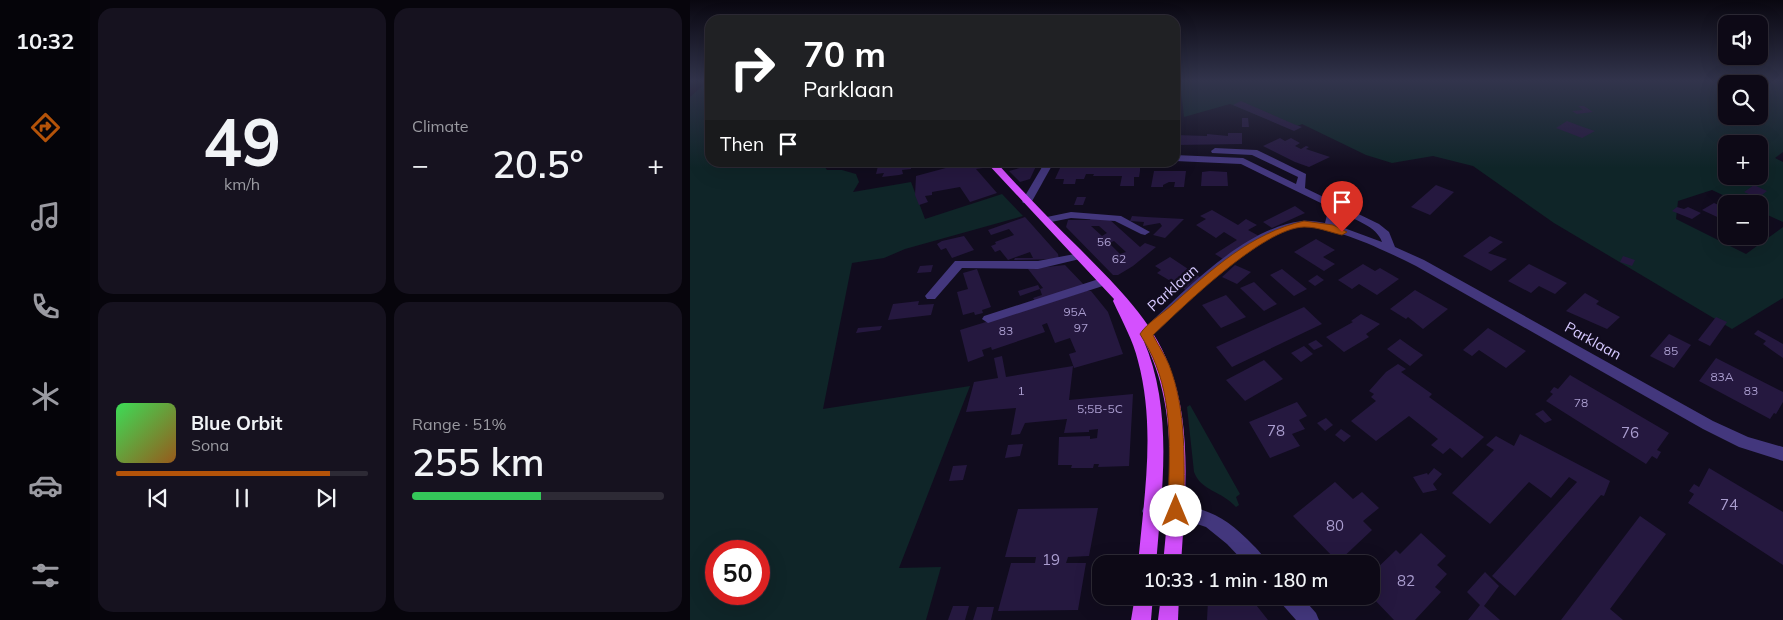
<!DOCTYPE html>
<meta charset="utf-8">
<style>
:root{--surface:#0d0916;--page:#16121f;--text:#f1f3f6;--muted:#9a9aa1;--line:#2d2a35;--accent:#b45309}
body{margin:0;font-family:Mulish,sans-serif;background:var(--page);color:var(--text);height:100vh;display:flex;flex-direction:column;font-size:19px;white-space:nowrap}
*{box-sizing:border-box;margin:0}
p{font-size:16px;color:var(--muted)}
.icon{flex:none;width:28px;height:28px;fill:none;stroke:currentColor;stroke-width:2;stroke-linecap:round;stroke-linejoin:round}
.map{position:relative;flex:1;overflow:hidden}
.details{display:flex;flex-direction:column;gap:8px;padding:8px;background:#07050c;width:600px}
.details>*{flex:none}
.guide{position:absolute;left:15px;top:15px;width:475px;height:152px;border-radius:15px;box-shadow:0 5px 20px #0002,0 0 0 1px var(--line);background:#202124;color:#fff;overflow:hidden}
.fabs{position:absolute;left:1028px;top:15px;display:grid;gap:10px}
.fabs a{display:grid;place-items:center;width:50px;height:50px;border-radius:10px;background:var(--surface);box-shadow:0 5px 20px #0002,0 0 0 1px var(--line);font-size:25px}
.speed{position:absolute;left:15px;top:540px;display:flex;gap:10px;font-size:25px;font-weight:700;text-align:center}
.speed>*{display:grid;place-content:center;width:65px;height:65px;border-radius:50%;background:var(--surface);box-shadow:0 5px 20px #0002,0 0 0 1px var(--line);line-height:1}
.speed .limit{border:8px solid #d22;background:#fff;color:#111}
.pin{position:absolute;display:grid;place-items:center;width:42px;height:42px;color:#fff;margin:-51px -21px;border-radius:50% 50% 50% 0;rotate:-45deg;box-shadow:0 0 5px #0007}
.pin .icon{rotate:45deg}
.me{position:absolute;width:55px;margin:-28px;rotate:0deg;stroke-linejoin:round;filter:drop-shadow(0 0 4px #0008)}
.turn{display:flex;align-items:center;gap:18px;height:105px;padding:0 15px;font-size:22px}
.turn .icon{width:65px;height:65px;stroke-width:2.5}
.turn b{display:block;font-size:35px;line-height:42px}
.then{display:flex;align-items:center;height:48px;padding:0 15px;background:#0003;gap:10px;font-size:19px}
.big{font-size:38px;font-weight:600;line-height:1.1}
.details .card{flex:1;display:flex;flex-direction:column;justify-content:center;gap:8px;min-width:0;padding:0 18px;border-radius:15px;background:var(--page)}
.details .dial{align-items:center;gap:0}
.dial b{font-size:65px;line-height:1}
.song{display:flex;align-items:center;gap:15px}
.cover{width:60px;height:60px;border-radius:8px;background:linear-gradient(135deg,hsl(130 70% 55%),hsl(30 70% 35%))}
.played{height:5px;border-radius:2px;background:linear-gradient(90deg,var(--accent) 85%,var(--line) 85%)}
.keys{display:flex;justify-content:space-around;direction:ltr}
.heat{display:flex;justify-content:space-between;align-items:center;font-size:28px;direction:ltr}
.charge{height:8px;border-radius:4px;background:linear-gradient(90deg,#34c759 51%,var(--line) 0)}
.details .tiles{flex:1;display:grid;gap:8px;grid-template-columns:repeat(2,1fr)}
.trip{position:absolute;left:402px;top:555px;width:288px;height:50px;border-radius:15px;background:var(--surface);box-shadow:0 5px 20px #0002,0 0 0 1px var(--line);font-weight:600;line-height:50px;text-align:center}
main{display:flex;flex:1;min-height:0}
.dock{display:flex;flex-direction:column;width:90px;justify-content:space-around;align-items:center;background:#050409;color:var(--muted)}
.dock .icon{width:35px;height:35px}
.dock .on{color:var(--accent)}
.dock b{font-size:22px;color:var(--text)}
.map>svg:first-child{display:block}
.green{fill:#0f2528;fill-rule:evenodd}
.building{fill:#25183f;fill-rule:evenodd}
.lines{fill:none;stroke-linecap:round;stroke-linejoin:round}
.minor{fill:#43377d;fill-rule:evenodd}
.major{fill:#d450fe;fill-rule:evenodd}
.route{fill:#b45309;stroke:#753606}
.labels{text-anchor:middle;stroke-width:5;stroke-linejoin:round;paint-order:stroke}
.number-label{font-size:12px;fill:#aa9dcf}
.street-label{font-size:15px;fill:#d6c9ff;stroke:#110c1e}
.near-number-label{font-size:15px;fill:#aa9dcf}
</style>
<main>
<nav class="dock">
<b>10:32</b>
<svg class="icon on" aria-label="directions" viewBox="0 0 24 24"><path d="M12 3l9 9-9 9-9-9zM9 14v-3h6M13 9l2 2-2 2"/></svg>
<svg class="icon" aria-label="music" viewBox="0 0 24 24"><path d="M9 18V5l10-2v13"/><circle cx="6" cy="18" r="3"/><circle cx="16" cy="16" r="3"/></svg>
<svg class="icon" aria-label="phone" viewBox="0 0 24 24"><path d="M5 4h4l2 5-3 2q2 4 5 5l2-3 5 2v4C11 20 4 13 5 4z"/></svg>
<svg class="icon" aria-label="climate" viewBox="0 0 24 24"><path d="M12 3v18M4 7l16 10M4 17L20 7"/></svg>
<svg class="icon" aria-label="car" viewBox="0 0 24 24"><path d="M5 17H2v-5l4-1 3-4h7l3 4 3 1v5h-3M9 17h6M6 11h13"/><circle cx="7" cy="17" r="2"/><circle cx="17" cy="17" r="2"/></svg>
<svg class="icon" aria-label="filters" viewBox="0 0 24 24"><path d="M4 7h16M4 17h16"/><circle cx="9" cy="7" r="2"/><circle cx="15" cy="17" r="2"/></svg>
</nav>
<section class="details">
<div class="tiles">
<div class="card dial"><b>49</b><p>km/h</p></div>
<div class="card"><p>Climate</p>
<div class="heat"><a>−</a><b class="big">20.5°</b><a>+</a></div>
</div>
<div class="card">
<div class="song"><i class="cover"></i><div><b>Blue Orbit</b><p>Sona</p></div></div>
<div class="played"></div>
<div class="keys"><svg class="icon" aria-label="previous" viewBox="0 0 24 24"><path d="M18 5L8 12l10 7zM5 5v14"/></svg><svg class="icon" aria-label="pause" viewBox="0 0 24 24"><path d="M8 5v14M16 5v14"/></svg><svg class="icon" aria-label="next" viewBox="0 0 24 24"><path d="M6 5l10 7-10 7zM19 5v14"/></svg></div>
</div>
<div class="card"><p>Range · 51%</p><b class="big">255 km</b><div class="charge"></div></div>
</div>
</section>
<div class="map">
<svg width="1093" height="620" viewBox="0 0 1093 620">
<rect width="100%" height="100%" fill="#110c1e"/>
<g class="green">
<path d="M20,81V162L132,163L137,170H152L166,174L169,182L163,192L221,182L235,219L312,194L333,216L215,249L194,258L162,263L133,409L280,386L209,568L251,567L236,620H0V97L17,82ZM26,551H69V594H26Z"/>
<path d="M490,81H1093V152L1085,158L1093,162V222L1069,211V204H1052L1022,190L988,201L986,219L1056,254L1093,227V298L1042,329L864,223L783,166L743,156L702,163L676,155L612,124L601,129L540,104L494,117ZM1036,84H1069V116H1036ZM1036,144H1069V176H1036Z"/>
<path d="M500,405L550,494L546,497L549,505L546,507C532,491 511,491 504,472L497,407Z"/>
</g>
<g class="building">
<path d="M551,101L606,125L612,127L604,131L543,105Z"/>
<path d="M888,106H894L903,112L887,114L882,111L893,110Z"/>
<path d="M552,118H558L559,127H552Z"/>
<path d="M877,121L893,127L905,131L892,138L866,128Z"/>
<path d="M538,133H552V144L485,145V135L517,136V134L538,136Z"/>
<path d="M590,138L595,141L601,138L610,143L605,146L611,149L616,146L619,147L616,149L640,157L619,167L605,162L573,146Z"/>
<path d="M189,162H221V169L212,170L213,174L209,175L192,177L194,173L186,174Z"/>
<path d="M278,162H288L293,168L286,169L307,193L280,202L270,187L242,192V195L235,196L238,202L229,205L225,195L226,176Z"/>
<path d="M335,162H348L340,179L330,182L319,171L333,167Z"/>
<path d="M390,165H450V171L449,177H444V186H430L432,176H403L404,174H396L394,179H386L385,184H373L374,179H365L370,168H389Z"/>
<path d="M464,171H496L494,187H484L485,182H479L473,185V187H461Z"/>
<path d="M520,171L537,172L538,186H511L512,172Z"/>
<path d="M746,185L764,192L740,215L721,207Z"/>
<path d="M1064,185L1077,191L1068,198L1054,192Z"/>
<path d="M387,197H396L393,205H384Z"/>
<path d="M1024,203L1036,208V221L1012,210Z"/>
<path d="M605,206L615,213L582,228L573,222Z"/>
<path d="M987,207L994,209L998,207L1011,213L1002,219L982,211Z"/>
<path d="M522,210L548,225L556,219L567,225L558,230L569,236L533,259L525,254L547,240L534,232L526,238L506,225L516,219L510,216Z"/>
<path d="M442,216L456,217L494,219L475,238L463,235L472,226L470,223L453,226L454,222L440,221Z"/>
<path d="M335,217L368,254L369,259L324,260L325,258H343L340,252L318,260L310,250L305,252L301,246L306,244L305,242L324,235L319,229L301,235L298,230Z"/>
<path d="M401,218L420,220L450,247L455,243L466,247L443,266L428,275H423L376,227L378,220H400ZM401,226H409L417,233L412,236ZM424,241L436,252L430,254L419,243Z"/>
<path d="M274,236L284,250L262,258L256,248L251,250L247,244L252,241Z"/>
<path d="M800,236L813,242L798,253L817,259L801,271L773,256Z"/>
<path d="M626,239L645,250L633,257L645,264L634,271L604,252Z"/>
<path d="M933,256L945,260L942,266L930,262Z"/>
<path d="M480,257L513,279L499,292L467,273L471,270L465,266Z"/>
<path d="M673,264L685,271L690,268L709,279L687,295L669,284L662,289L648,280Z"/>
<path d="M839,264L877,283L865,294L849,286L841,293L818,281Z"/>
<path d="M243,265L241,272L227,273L230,266Z"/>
<path d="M375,265L395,286L345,301L343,298L352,295L350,289L353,288L338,269Z"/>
<path d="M545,265L561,272L547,284L532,277Z"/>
<path d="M287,269L301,307L292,310L293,313L285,315L284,312L273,315L267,292L278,289L273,273Z"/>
<path d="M592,269L617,289L604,296L580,275Z"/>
<path d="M627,275L634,280L625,286L618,281Z"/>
<path d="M564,282L587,304L574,311L550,288Z"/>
<path d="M348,285L350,289L330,296L328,291Z"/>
<path d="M725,290L758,309L733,329L718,317L716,319L700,309Z"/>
<path d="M396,291H401L418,312L433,354L384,368L379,354L386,352L380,338L365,343L357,323L352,325L355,332L302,350L301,347L292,350L294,356L278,362L270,330Z"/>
<path d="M895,293L909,301L906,304L930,317L917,329L876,311Z"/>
<path d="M536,295L556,317L531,328L512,305Z"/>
<path d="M229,301L228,305L244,304L241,315L198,320L203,304Z"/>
<path d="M614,307L632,324L542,367L526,347Z"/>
<path d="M671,314L690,324L676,334L679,337L654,352L636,337L663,322L661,321Z"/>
<path d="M1026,317L1037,322L1020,346L1008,340Z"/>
<path d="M192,326L190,330L166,333L168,328Z"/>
<path d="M798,328L836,351L816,368L789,350L782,356L773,350Z"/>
<path d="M1068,330L1093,344V358L1073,344L1076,341L1064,334Z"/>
<path d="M979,334L1001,345L984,368L960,356Z"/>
<path d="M710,339L724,349L733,355L720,366L697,349Z"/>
<path d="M626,340L633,346L624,350L618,344Z"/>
<path d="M614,346L623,354L611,362L601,353Z"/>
<path d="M312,356L316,377L383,366L379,400L443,394L439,466L408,467L409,464H404L403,468H381L382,465H368L369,437L400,436V439L407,438L408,429L399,430V432L374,433L377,419L335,423L330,434L321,435L326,408L276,412L284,382L308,378L304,358Z"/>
<path d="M1026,358L1093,392V402L1086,414L1084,413L1080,419L1009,381Z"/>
<path d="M574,360L593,379L555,401L536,380Z"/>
<path d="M708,364L716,369L711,372L742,394L739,397L794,437L772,458L760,448L753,454L741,445L748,439L719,416L686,441L661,421L686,401L681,397L684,394L679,391L696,372Z"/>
<path d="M880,375L979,433L967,450L971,452L967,459L962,456L956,464L856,401L863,394L860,392L864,387L868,389Z"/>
<path d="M607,402L617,416L609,420L615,429L602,434L610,446L580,458L559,422Z"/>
<path d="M853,410L862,420L855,423L845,414Z"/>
<path d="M636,418L643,425L635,431L627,423Z"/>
<path d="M651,429L661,436L654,442L645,435Z"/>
<path d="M830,434L920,481L914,496L911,495L825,596L802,576L887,482L879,477L861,498L839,482L800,524L762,493L804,450L796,445L806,436L824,446Z"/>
<path d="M333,444L330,456L315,458L318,445Z"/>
<path d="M277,465L273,480L259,481L263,466Z"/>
<path d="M744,468L752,474L743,484L747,490L733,493L723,477L737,473L738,475Z"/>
<path d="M1019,468L1093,512V565L998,503L1004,494L999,491L1004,484L1009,487Z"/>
<path d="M645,482L663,499L672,492L689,508L673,521L682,530L648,562L603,516Z"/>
<path d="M408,508L399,556L378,557L376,563H396L388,610L308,611L321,563H345L346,557H315L328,509Z"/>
<path d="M950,516L976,534L920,609L933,620H871Z"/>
<path d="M731,533L756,556L747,565L757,574L745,587L751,592L725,620H704L681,596V574L706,550L710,554Z"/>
<path d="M795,572L809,586L794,606L810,620H778L790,605L777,592Z"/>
<path d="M521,596H559L578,620H517L518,600H521Z"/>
<path d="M263,606H279L275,620H258Z"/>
<path d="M287,607H304L301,620H283Z"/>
</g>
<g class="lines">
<g class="minor">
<path d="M525,148L567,150L616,174L615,188L689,224L699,232L705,247L734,260L1023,421L1058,437L1093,447V461L1049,447L1013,429L726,266C698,252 645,226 614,227C566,229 495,305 461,337H451L449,334L451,331C494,292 553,228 612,221C620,220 628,222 635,223L639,207L551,164L485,161V155L553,158L606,184L608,177L562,155L522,153L521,151ZM648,212C663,219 687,226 692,242L646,225Z"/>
<path d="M355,162H364L341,203H333L332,201Z"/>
<path d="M381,212L431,216L460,232L455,235L451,234L425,221L381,218L356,223L351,220L352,218Z"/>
<path d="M390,253L394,254L396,256L394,258L348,269L272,268L245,299H237L235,296L265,261H348Z"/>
<path d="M415,277L421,281L419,284L298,323L292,319L294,316Z"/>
<path d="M461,503C502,504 527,509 557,539C565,547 573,554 577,564H556L537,544L516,527L498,521L461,519L455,517L452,511L455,505Z"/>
<path d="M589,596H611L626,613L629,620H606L591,603Z"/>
</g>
<g class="major">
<path d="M296,162H306C333,192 361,221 390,249C424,284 461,318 479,365C503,427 495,499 491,564H473C480,490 490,407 453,339C484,410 472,489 466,564H448C454,497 466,428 448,361C443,340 432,321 423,301L424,299Z"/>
<path d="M445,596H463L461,620H441Z"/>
<path d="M471,596H489L488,620H468Z"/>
</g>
</g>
<linearGradient id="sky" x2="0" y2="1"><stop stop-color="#090710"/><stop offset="0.48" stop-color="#32344c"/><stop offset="1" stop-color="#32344c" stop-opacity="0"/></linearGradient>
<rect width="1093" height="168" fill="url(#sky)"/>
<path class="route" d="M614,221L643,225L657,232L652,235C639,232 628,227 614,227C573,228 494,306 463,335C468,345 475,355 479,365C497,411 494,463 494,511L492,516L486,518L481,516L478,511C479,463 484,411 466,365C462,354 456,344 450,334C457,323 472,314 482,305C521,270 561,233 614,221Z"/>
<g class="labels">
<g class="number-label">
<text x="414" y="246">56</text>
<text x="429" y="263">62</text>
<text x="385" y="316">95A</text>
<text x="391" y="332">97</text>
<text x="316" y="335">83</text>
<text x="981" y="355">85</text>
<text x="1032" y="381">83A</text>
<text x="331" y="395">1</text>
<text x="1061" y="395">83</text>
<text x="891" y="407">78</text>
<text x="410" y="413">5;5B-5C</text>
</g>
<g class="street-label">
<text transform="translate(483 288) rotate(-42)" y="5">Parklaan</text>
<text transform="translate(903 341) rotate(29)" y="5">Parklaan</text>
</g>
<g class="near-number-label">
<text x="586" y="436">78</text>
<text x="940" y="438">76</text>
<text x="1039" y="510">74</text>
<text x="645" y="531">80</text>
<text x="361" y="565">19</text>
<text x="716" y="586">82</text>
</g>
</g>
</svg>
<div class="fabs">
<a><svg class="icon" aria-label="sound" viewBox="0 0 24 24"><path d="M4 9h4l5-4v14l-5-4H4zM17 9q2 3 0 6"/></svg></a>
<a><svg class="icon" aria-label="search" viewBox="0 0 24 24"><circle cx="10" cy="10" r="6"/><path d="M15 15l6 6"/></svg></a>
<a>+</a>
<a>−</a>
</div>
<div class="speed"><div class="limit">50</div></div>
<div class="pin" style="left:652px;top:232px;background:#d93025"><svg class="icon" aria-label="arrive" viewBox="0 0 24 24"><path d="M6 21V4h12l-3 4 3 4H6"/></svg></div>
<svg class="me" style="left:486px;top:511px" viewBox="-20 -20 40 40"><circle r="19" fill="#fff"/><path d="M0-13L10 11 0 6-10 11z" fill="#b45309"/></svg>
<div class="trip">10:33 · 1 min · 180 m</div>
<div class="guide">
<div class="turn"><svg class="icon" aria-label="right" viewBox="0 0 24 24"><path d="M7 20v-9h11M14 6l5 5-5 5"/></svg><div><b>70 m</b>Parklaan</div></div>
<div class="then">Then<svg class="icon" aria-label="arrive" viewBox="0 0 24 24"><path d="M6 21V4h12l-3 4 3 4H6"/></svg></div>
</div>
</div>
</main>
